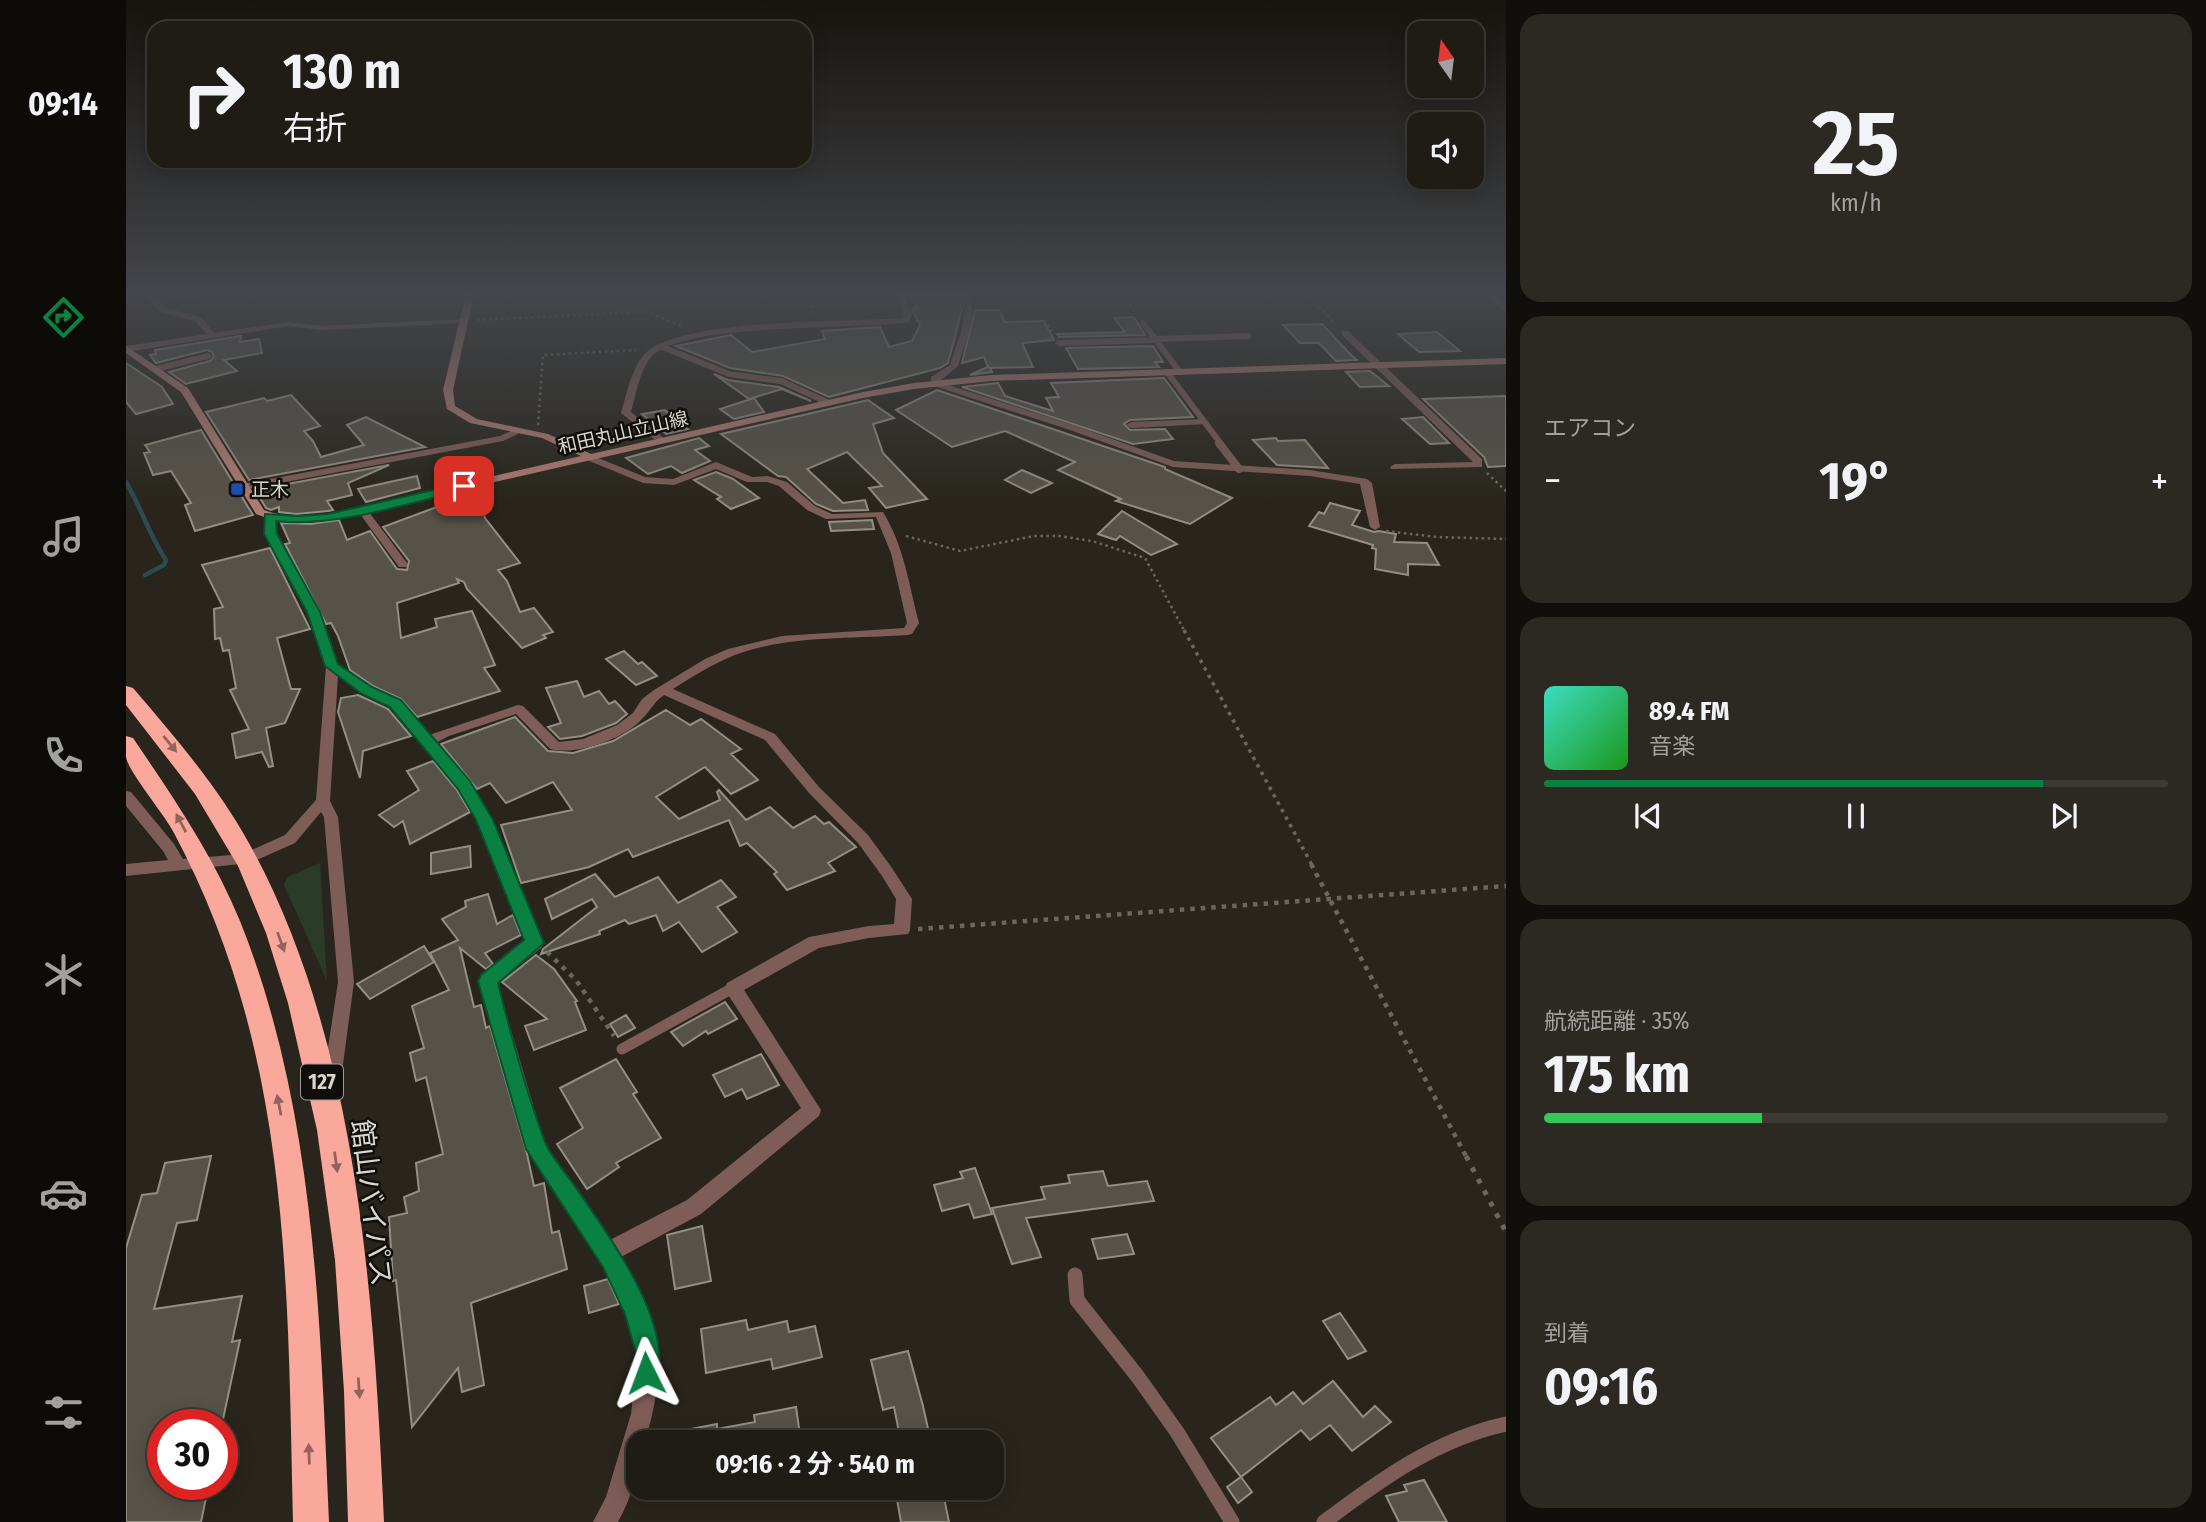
<!DOCTYPE html>
<html lang="ja">
<meta charset="utf-8">
<style>
:root{--surface:#1f1c15;--page:#2c2922;--text:#f1f3f6;--muted:#a1a1a0;--line:#3c3a34;--accent:#0b8043}
body{margin:0;font-family:"Fira Sans Condensed","Noto Sans JP",sans-serif;background:var(--page);color:var(--text);height:100vh;display:flex;flex-direction:column;font-size:26px;white-space:nowrap}
*{box-sizing:border-box;margin:0}
p{font-size:23px;color:var(--muted)}
.icon{flex:none;width:38px;height:38px;fill:none;stroke:currentColor;stroke-width:2;stroke-linecap:round;stroke-linejoin:round}
.map{position:relative;flex:1;overflow:hidden}
.panel{display:flex;flex-direction:column;gap:14px;padding:14px;background:#110f0c;width:700px}
.panel>*{flex:none}
.hud{position:absolute;left:21px;top:21px;width:665px;height:147px;border-radius:21px;box-shadow:0 4px 18px #0003,0 0 0 2px var(--line);background:#1f1c15;color:var(--text);overflow:hidden}
.needle{width:46px;rotate:346deg}
.tools{position:absolute;left:1281px;top:21px;display:grid;gap:14px}
.tools a{display:grid;place-items:center;width:77px;height:77px;border-radius:14px;background:var(--surface);box-shadow:0 4px 18px #0003,0 0 0 2px var(--line);font-size:35px}
.speed{position:absolute;left:21px;top:1409px;display:flex;gap:14px;font-size:35px;font-weight:700;text-align:center}
.speed>*{display:grid;place-content:center;width:91px;height:91px;border-radius:50%;background:var(--surface);box-shadow:0 4px 18px #0003,0 0 0 2px var(--line);line-height:1}
.speed .limit{border:10px solid #d22;background:#fff;color:#111}
.pin{position:absolute;display:grid;place-items:center;width:60px;height:60px;color:#fff;margin:-30px;border-radius:14px;box-shadow:0 4px 10px #0006}
.me{position:absolute;width:77px;margin:-38px;rotate:357deg;stroke-linejoin:round;filter:drop-shadow(0 0 5px #0008)}
.turn{display:flex;align-items:center;gap:24px;height:147px;padding:0 21px;font-size:32px}
.turn .icon{width:91px;height:91px;stroke-width:2.5}
.turn b{display:block;font-size:49px;line-height:60px}
.big{font-size:52px;font-weight:700;line-height:1.1}
.panel .widget{flex:1;display:flex;flex-direction:column;justify-content:center;gap:10px;min-width:0;padding:0 24px;border-radius:21px;background:var(--page)}
.panel .dial{align-items:center;gap:0}
.dial b{font-size:91px;line-height:1}
.song{display:flex;align-items:center;gap:21px}
.cover{width:84px;height:84px;border-radius:10px;background:linear-gradient(135deg,hsl(170 70% 55%),hsl(120 70% 35%))}
.played{height:7px;border-radius:4px;background:linear-gradient(90deg,var(--accent) 80%,var(--line) 80%)}
.keys{display:flex;justify-content:space-around;direction:ltr}
.heat{display:flex;justify-content:space-between;align-items:center;font-size:38px;direction:ltr}
.charge{height:10px;border-radius:5px;background:linear-gradient(90deg,#34c759 35%,var(--line) 0)}
.trip{position:absolute;left:500px;top:1430px;width:378px;height:70px;border-radius:21px;background:var(--surface);box-shadow:0 4px 18px #0003,0 0 0 2px var(--line);font-weight:700;line-height:70px;text-align:center}
main{display:flex;flex:1;min-height:0}
.menu{display:flex;flex-direction:column;width:126px;justify-content:space-around;align-items:center;background:#0c0b08;color:var(--muted)}
.menu .icon{width:49px;height:49px}
.menu .on{color:var(--accent)}
.menu b{font-size:32px;color:var(--text)}
.map>svg:first-child{display:block}
.green{fill:#2a3b28}
.lines{fill:none;stroke-linecap:round;stroke-linejoin:round}
.stream-far1{stroke:#2a4b50;stroke-width:3.5}
.stream{stroke:#2a4b50;stroke-width:4.5}
.building{fill:#575248;stroke:#948e83;stroke-width:2}
.path-far3{stroke:#6a675f;stroke-width:2.5;stroke-dasharray:2.5 3.5;stroke-linecap:butt}
.path-far2{stroke:#6a675f;stroke-width:3.5;stroke-dasharray:3.5 5;stroke-linecap:butt}
.path-far1{stroke:#6a675f;stroke-width:4.5;stroke-dasharray:4.5 6;stroke-linecap:butt}
.path{stroke:#6a675f;stroke-width:5;stroke-dasharray:5 8;stroke-linecap:butt}
.lane-far3{stroke:#7e5c57;stroke-width:6}
.lane-far2{stroke:#7e5c57;stroke-width:8}
.lane-far1{stroke:#7e5c57;stroke-width:11}
.lane{stroke:#7e5c57;stroke-width:15}
.street{fill:#7e5c57;fill-rule:evenodd}
.secondary{fill:#b07b72;fill-rule:evenodd}
.highway{fill:#faa89b;fill-rule:evenodd}
.oneway{fill:#91635a}
.route{fill:#0b8043;stroke:#07532c;stroke-width:2}
.transit-dot{fill:#1a4fb4;stroke:#100e0a;stroke-width:2.5}
.labels{text-anchor:middle;stroke-width:5;stroke-linejoin:round;paint-order:stroke}
.far-street-label{font-size:19px;fill:#d9d6d0;stroke:#100e0a}
.far-poi-label{font-size:19px;fill:#d9d6d0;stroke:#100e0a;text-anchor:start}
.shield{fill:#100e0a;stroke:#9d9a95;stroke-width:2}
.shield-label{font-size:21px;font-weight:bold;fill:#d9d6d0}
.near-street-label{font-size:28px;fill:#d9d6d0;stroke:#100e0a}
</style>
<main>
<nav class="menu">
<b>09:14</b>
<svg class="icon on" aria-label="directions" viewBox="0 0 24 24"><path d="M12 3l9 9-9 9-9-9zM9 14v-3h6M13 9l2 2-2 2"/></svg>
<svg class="icon" aria-label="music" viewBox="0 0 24 24"><path d="M9 18V5l10-2v13"/><circle cx="6" cy="18" r="3"/><circle cx="16" cy="16" r="3"/></svg>
<svg class="icon" aria-label="phone" viewBox="0 0 24 24"><path d="M5 4h4l2 5-3 2q2 4 5 5l2-3 5 2v4C11 20 4 13 5 4z"/></svg>
<svg class="icon" aria-label="climate" viewBox="0 0 24 24"><path d="M12 3v18M4 7l16 10M4 17L20 7"/></svg>
<svg class="icon" aria-label="car" viewBox="0 0 24 24"><path d="M5 17H2v-5l4-1 3-4h7l3 4 3 1v5h-3M9 17h6M6 11h13"/><circle cx="7" cy="17" r="2"/><circle cx="17" cy="17" r="2"/></svg>
<svg class="icon" aria-label="filters" viewBox="0 0 24 24"><path d="M4 7h16M4 17h16"/><circle cx="9" cy="7" r="2"/><circle cx="15" cy="17" r="2"/></svg>
</nav>
<div class="map">
<svg width="1380" height="1522" viewBox="0 0 1380 1522">
<rect width="100%" height="100%" fill="#29251c"/>
<path class="green" d="M194,863L201,981L158,885L161,877Z"/>
<g class="lines">
<path class="stream-far1" d="M0,302L130,294"/>
<path class="stream" d="M0,482C15,507 23,535 40,560L38,565L19,575"/>
</g>
<g class="building">
<path d="M783,294H829L836,309L822,363L814,368L703,397L657,376L604,368L550,346L605,335L626,352L699,339L696,331L754,327L763,347L786,341L794,325L786,309L792,308Z"/>
<path d="M849,310H873L879,322L918,321L928,340L896,343L907,367L864,368L866,372L844,375L862,367L858,357L836,363Z"/>
<path d="M1008,317L1019,335L933,337L931,334L999,332L988,318Z"/>
<path d="M1196,324L1226,356L1231,360L1210,361L1193,343H1174L1157,325Z"/>
<path d="M1311,332L1334,351L1293,352L1272,334Z"/>
<path d="M115,336L114,342L133,339L136,353L98,360L111,371L60,384L43,372L84,361L88,357L86,352L81,350L30,363L24,355L30,354L29,350Z"/>
<path d="M1027,346L1037,362H1029L1033,367L952,369L940,348Z"/>
<path d="M0,363L36,387L47,404L10,414L0,402Z"/>
<path d="M1244,371L1263,386L1234,387L1220,372Z"/>
<path d="M588,374L602,380L653,387L685,401L656,389L623,399Z"/>
<path d="M1038,378L1067,417L1004,420L998,424L1004,430L1039,429L1047,439L1007,444L836,387L872,383L879,396L927,411L920,398L933,397L925,383Z"/>
<path d="M811,390L1039,467V469L1106,498L1064,524L990,501L995,499L932,470L949,462L879,431L826,447L770,410Z"/>
<path d="M165,395L194,426L178,431L187,441L195,457L238,445L221,425L240,417L299,447L123,480L80,412L138,398L141,401Z"/>
<path d="M1380,396V466L1362,467L1358,457L1297,399Z"/>
<path d="M628,398L638,412L608,419L594,409Z"/>
<path d="M742,400L768,418L747,424L757,453L801,499L760,508L743,488L756,486L721,452L681,469L717,503L739,500L742,510L707,511L690,504L660,477L652,476L595,434Z"/>
<path d="M539,410L562,429L540,434L516,414Z"/>
<path d="M1297,417L1323,443L1304,444L1276,419Z"/>
<path d="M75,430L127,515L69,531L59,505L65,503L45,471L27,475L18,453L24,452L19,445Z"/>
<path d="M573,438L583,446L569,450L584,461L556,473L545,466L522,474L500,458Z"/>
<path d="M1150,438L1152,441L1179,440L1202,468L1151,465L1127,440Z"/>
<path d="M263,465L222,483L226,495L201,501L207,510L202,511L170,514L153,512V507L145,510L140,508L129,490Z"/>
<path d="M896,470L926,483L905,493L879,480Z"/>
<path d="M590,472L607,479L633,498L605,509L591,499L595,497L568,480Z"/>
<path d="M291,476L294,488L240,502L232,489Z"/>
<path d="M351,492L359,518L394,563L372,570L381,581L394,612L408,608L427,632L417,635L420,638L396,648L341,589L338,582L331,579L333,583L271,603L275,638L311,627L309,619L346,611L369,665L358,668L374,691L291,717L275,699L247,686L224,670L212,636L205,623L200,624L159,544L164,543L155,523L184,524L213,520L221,540L244,531L271,569L281,570L283,561L257,527Z"/>
<path d="M1204,503L1234,511L1226,525L1248,532L1253,531L1270,534L1268,542L1301,543L1313,565L1282,564V575L1249,569L1250,549L1246,548L1247,545L1183,526L1193,512L1198,514Z"/>
<path d="M996,511L1051,544L1025,555L994,536L990,540L972,534Z"/>
<path d="M746,520L748,529L705,531L703,522Z"/>
<path d="M144,548L184,629L151,638L165,689H174L159,723L140,728L147,766L143,767L136,752L110,758L106,734L123,729L104,690L110,688L103,650L97,651L94,638L89,639L88,609L97,607L76,565Z"/>
<path d="M498,651L512,664L516,662L531,676L510,685L480,659Z"/>
<path d="M451,681L458,697L473,691L483,704L489,701L501,714L490,723L456,736L434,739L422,727L435,723L420,688Z"/>
<path d="M232,695L262,709L285,736L237,751L234,778L212,712L215,698Z"/>
<path d="M540,710L564,725L575,719L615,749L605,754L632,780L605,794L579,767L530,797L553,819L594,800L591,792L593,790L620,820L644,807L667,828L689,816L698,824L703,822L730,847L702,863L709,871L661,890L648,874L651,872L621,843L614,846L603,820L507,857L502,849L463,867L395,883L375,825L446,810L427,782L380,803L364,783L351,789L315,744L389,717L422,751L447,753L487,741Z"/>
<path d="M307,761L331,790L344,812L284,844L277,821L268,827L253,815L293,790L281,771Z"/>
<path d="M344,846L345,867L305,874V853Z"/>
<path d="M469,874L489,897L532,877L552,903L595,880L610,897L591,907L611,932L576,952L553,922L537,931L530,915L503,924L499,920L473,931L474,934L415,954L417,949L471,907L466,899L426,919L419,899Z"/>
<path d="M362,894L371,924L387,915L395,935L359,953L367,964L360,969L334,948L348,1007L355,1005L360,1028L364,1026L401,1154L408,1186L418,1183L426,1233L433,1231L441,1269L345,1303L358,1385L336,1392L332,1368L286,1427L270,1280L267,1281L263,1217L281,1213L278,1197L293,1191L290,1163L317,1154L300,1077L290,1081L284,1053L298,1048L286,1006L323,990L304,953L332,940L316,919L340,907L339,901Z"/>
<path d="M298,946L308,962L244,999L231,984Z"/>
<path d="M410,955L428,969L451,1001L449,1002L460,1030L408,1050L399,1026L421,1019L376,982Z"/>
<path d="M599,1002L611,1019L582,1034L580,1031L557,1046L545,1032Z"/>
<path d="M500,1015L509,1028L492,1037L484,1024Z"/>
<path d="M635,1054L653,1085L621,1099L616,1089L599,1097L587,1075Z"/>
<path d="M490,1059L511,1092L507,1094L535,1138L490,1163L493,1167L461,1189L431,1144L457,1128L434,1088Z"/>
<path d="M85,1156L71,1220L51,1223L28,1309L116,1296L106,1342L114,1340L96,1424H37V1484H83L75,1522H0V1248L16,1195L31,1193L39,1163Z"/>
<path d="M849,1168L866,1214L848,1218L843,1204L816,1211L808,1185L837,1178L834,1172Z"/>
<path d="M977,1171L982,1186L1021,1181L1028,1201L900,1218L915,1257L886,1264L866,1208L919,1199L915,1187L944,1183L942,1175Z"/>
<path d="M576,1226L585,1281L549,1289L541,1235Z"/>
<path d="M1001,1234L1008,1254L972,1259L966,1239Z"/>
<path d="M482,1279L493,1304L463,1313L458,1286Z"/>
<path d="M1214,1313L1240,1351L1222,1359L1197,1321Z"/>
<path d="M620,1320L622,1330L661,1321L663,1332L689,1326L696,1357L647,1369L645,1359L580,1373L575,1329Z"/>
<path d="M782,1351L797,1406L805,1442H775L768,1407L757,1410L745,1360Z"/>
<path d="M1207,1381L1237,1417L1249,1406L1265,1422L1226,1451L1204,1425L1184,1440L1175,1430L1115,1477L1085,1438L1144,1397L1150,1405L1167,1392L1177,1404Z"/>
<path d="M670,1407L675,1442H535L534,1435L591,1424V1429L629,1422L628,1415Z"/>
<path d="M1115,1477L1126,1492L1112,1503L1101,1487Z"/>
<path d="M1298,1480L1321,1522H1273L1260,1496L1281,1491L1278,1485Z"/>
<path d="M808,1488H816L823,1522H775L770,1494Z"/>
</g>
<g class="lines">
<g class="path-far3">
<path d="M682,294L688,313"/>
<path d="M997,294L1010,313"/>
<path d="M1180,294L1210,324"/>
<path d="M42,296L81,294"/>
<path d="M919,319L928,335"/>
<path d="M351,320L513,312L524,313L556,326"/>
<path d="M412,425L417,355L510,350"/>
<path d="M1361,473L1380,491"/>
<path d="M1260,531L1310,537L1380,539"/>
<path d="M780,536L834,551L908,536H933L966,541L1019,558L1059,632"/>
</g>
<path class="path-far2" d="M1058,630L1186,865"/>
<g class="path-far1">
<path d="M1185,864L1341,1158"/>
<path d="M792,929L1380,886"/>
<path d="M421,952L450,980L488,1036"/>
</g>
<path class="path" d="M1340,1156L1380,1232"/>
<g class="lane-far3">
<path d="M1017,323L1054,372"/>
<path d="M1029,339L1122,336"/>
<path d="M933,343L1030,340"/>
<path d="M534,346L603,374L655,381L703,403"/>
<path d="M30,369L82,356"/>
<path d="M1041,372L1095,444"/>
</g>
<path class="lane-far2" d="M1093,443L1113,469"/>
<path class="lane-far1" d="M496,1049L607,988"/>
<g class="lane">
<path d="M949,1275L951,1300L1012,1377L1051,1432L1106,1522"/>
<path d="M1198,1522C1254,1480 1310,1439 1380,1424"/>
</g>
<g class="street">
<path d="M19,294H27L40,308L75,317L88,333L163,322L196,326L338,319L342,321L338,323L196,330L163,326L0,352V346L81,334L69,321L34,312Z"/>
<path d="M770,294H778L786,315L783,322C733,330 554,322 525,357C513,372 510,395 505,412L539,439V443H533L495,413C501,394 506,363 523,350C565,319 720,322 777,318L778,315Z"/>
<path d="M832,294H840L847,309L843,332L832,366L813,382L947,425L1048,461L1184,470L1241,479L1246,483L1254,527L1249,530L1244,527L1234,484L1184,476L1047,467L941,429L805,385V377L824,365L835,332L839,309Z"/>
<path d="M1359,294H1367L1380,306V313Z"/>
<path d="M1216,331H1222L1356,459V467L1265,469L1264,467L1269,464L1347,462L1216,335Z"/>
<path d="M1078,419L1083,422L1081,424L1005,428L1000,425L1005,422Z"/>
<path d="M389,429L392,430V434L377,441L117,490L112,487L117,484L374,436Z"/>
<path d="M465,455L519,477L547,479L590,462L626,477L642,476L661,482L689,506L706,514L757,512C778,546 783,585 793,623L786,634L782,635C725,639 663,635 609,655C587,664 567,676 547,689L649,734L693,787L742,835L766,868L786,899L784,930L782,934L743,938L693,948L618,990L695,1110L693,1116L575,1214L495,1257C510,1287 528,1317 532,1352C536,1375 526,1419 519,1442H513C513,1470 506,1497 492,1522H467L480,1497L505,1414L511,1353L501,1313L478,1266L401,1149L354,981L356,976L400,941L352,820L333,788L264,707L236,694L212,676L204,801L212,817L228,982L214,1087L211,1093L205,1095L199,1093L196,1087L212,982L198,817L195,812L169,843L124,863L0,876V864L42,860L37,851L0,806V791L5,792L48,844L57,859L117,854L159,835L190,800L200,666L181,612L139,534V515H147L148,517L151,534L193,612L212,664L246,688L274,701L303,735L392,705L397,706L433,742L457,739L491,725L507,713L516,699L528,690L579,659L602,649L656,636L778,628L781,623L765,553L750,517L700,519L681,510L653,486L641,482H621L590,469L548,485L517,483L461,460V456ZM538,695L639,740L683,793L732,843L756,876L770,899L768,924L743,926L683,937L601,983L599,988L601,993L675,1108L561,1200L484,1240L419,1145L371,983L415,948L417,943L366,820L343,782L310,743L323,736L390,714L424,749C450,756 498,739 516,719C525,710 527,703 538,695Z"/>
<path d="M236,507L240,508L281,563V567H273L231,510Z"/>
</g>
<path class="secondary" d="M340,294H348L327,390L329,406L351,419L422,434L465,454L737,392L788,383L865,375L1380,358V364L865,381L788,389L737,398L202,520C177,523 154,524 130,514L55,392L0,353V346L62,388L138,510C159,518 180,517 202,514L455,456L416,438L344,423L321,409L317,390Z"/>
<g class="highway">
<path d="M0,686L7,688C49,737 93,788 124,845C233,1043 248,1300 258,1522H222L218,1391L209,1260L191,1130L162,1003L140,933L112,866L69,794L0,705Z"/>
<path d="M0,736L7,738C47,797 87,855 114,921C190,1111 194,1321 203,1522H167C163,1354 164,1179 120,1016C103,953 79,891 48,833C39,815 3,773 0,757C0,751 0,743 0,736Z"/>
</g>
</g>
<defs><path id="oneway-solid" d="M-6-.8H1V-3.2L6.5 0L1 3.2V.8H-6Z" transform="scale(1.75)"/></defs>
<g class="oneway">
<use href="#oneway-solid" transform="translate(44 744) rotate(51)"/>
<use href="#oneway-solid" transform="translate(55 823) rotate(-118)"/>
<use href="#oneway-solid" transform="translate(155 942) rotate(70)"/>
<use href="#oneway-solid" transform="translate(153 1105) rotate(-101)"/>
<use href="#oneway-solid" transform="translate(210 1162) rotate(82)"/>
<use href="#oneway-solid" transform="translate(233 1388) rotate(86)"/>
<use href="#oneway-solid" transform="translate(183 1454) rotate(-92)"/>
</g>
<linearGradient id="sky" x2="0" y2="1"><stop stop-color="#17140f"/><stop offset="0.58" stop-color="#43464b"/><stop offset="1" stop-color="#43464b" stop-opacity="0"/></linearGradient>
<rect width="1380" height="507" fill="url(#sky)"/>
<path class="route" d="M338,483L344,486L342,489C284,503 208,528 150,521L151,534L194,612L212,664L246,687L275,700L344,781L367,820L418,943L372,983C385,1036 400,1091 419,1142C425,1156 437,1170 446,1182C477,1227 552,1326 529,1382L520,1386L511,1382L507,1373L510,1353L499,1314L477,1267L400,1149L352,981L355,975L398,940L350,820L332,789L264,707L236,694L199,666L181,612L138,534L139,514L172,516L202,514Z"/>
<rect class="transit-dot" x="104" y="482" width="14" height="14" rx="3.5"/>
<g class="labels">
<g class="far-street-label">
<text transform="translate(497 432) rotate(-13)" y="7">和田丸山立山線</text>
</g>
<g class="far-poi-label">
<text x="125" y="496">正木</text>
</g>
<rect class="shield" x="175" y="1064.5" width="42" height="35" rx="5"/>
<g class="shield-label">
<text x="196" y="1089">127</text>
</g>
<g class="near-street-label">
<text transform="translate(246 1203) rotate(83)" y="10">館山バイパス</text>
</g>
</g>
</svg>
<div class="tools">
<a><svg class="needle" viewBox="-14 -14 28 28"><path d="M0-13l5 13h-10z" fill="#e53935"/><path d="M0 13l5-13h-10z" fill="#a1a1a0"/></svg></a>
<a><svg class="icon" aria-label="sound" viewBox="0 0 24 24"><path d="M4 9h4l5-4v14l-5-4H4zM17 9q2 3 0 6"/></svg></a>
</div>
<div class="speed"><div class="limit">30</div></div>
<div class="pin" style="left:338px;top:486px;background:#d93025"><svg class="icon" aria-label="arrive" viewBox="0 0 24 24"><path d="M6 21V4h12l-3 4 3 4H6"/></svg></div>
<svg class="me" style="left:520px;top:1373px" viewBox="-20 -20 40 40"><path d="M0-17L14 15 0 8-14 15z" fill="#0b8043" stroke="#fff" stroke-width="4"/></svg>
<div class="trip">09:16 · 2 分 · 540 m</div>
<div class="hud">
<div class="turn"><svg class="icon" aria-label="right" viewBox="0 0 24 24"><path d="M7 20v-9h11M14 6l5 5-5 5"/></svg><div><b>130 m</b>右折</div></div>
</div>
</div>
<section class="panel">
<div class="widget dial"><b>25</b><p>km/h</p></div>
<div class="widget"><p>エアコン</p>
<div class="heat"><a>−</a><b class="big">19°</b><a>+</a></div>
</div>
<div class="widget">
<div class="song"><i class="cover"></i><div><b>89.4 FM</b><p>音楽</p></div></div>
<div class="played"></div>
<div class="keys"><svg class="icon" aria-label="previous" viewBox="0 0 24 24"><path d="M18 5L8 12l10 7zM5 5v14"/></svg><svg class="icon" aria-label="pause" viewBox="0 0 24 24"><path d="M8 5v14M16 5v14"/></svg><svg class="icon" aria-label="next" viewBox="0 0 24 24"><path d="M6 5l10 7-10 7zM19 5v14"/></svg></div>
</div>
<div class="widget"><p>航続距離 · 35%</p><b class="big">175 km</b><div class="charge"></div></div>
<div class="widget"><p>到着</p><b class="big">09:16</b></div>
</section>
</main>
